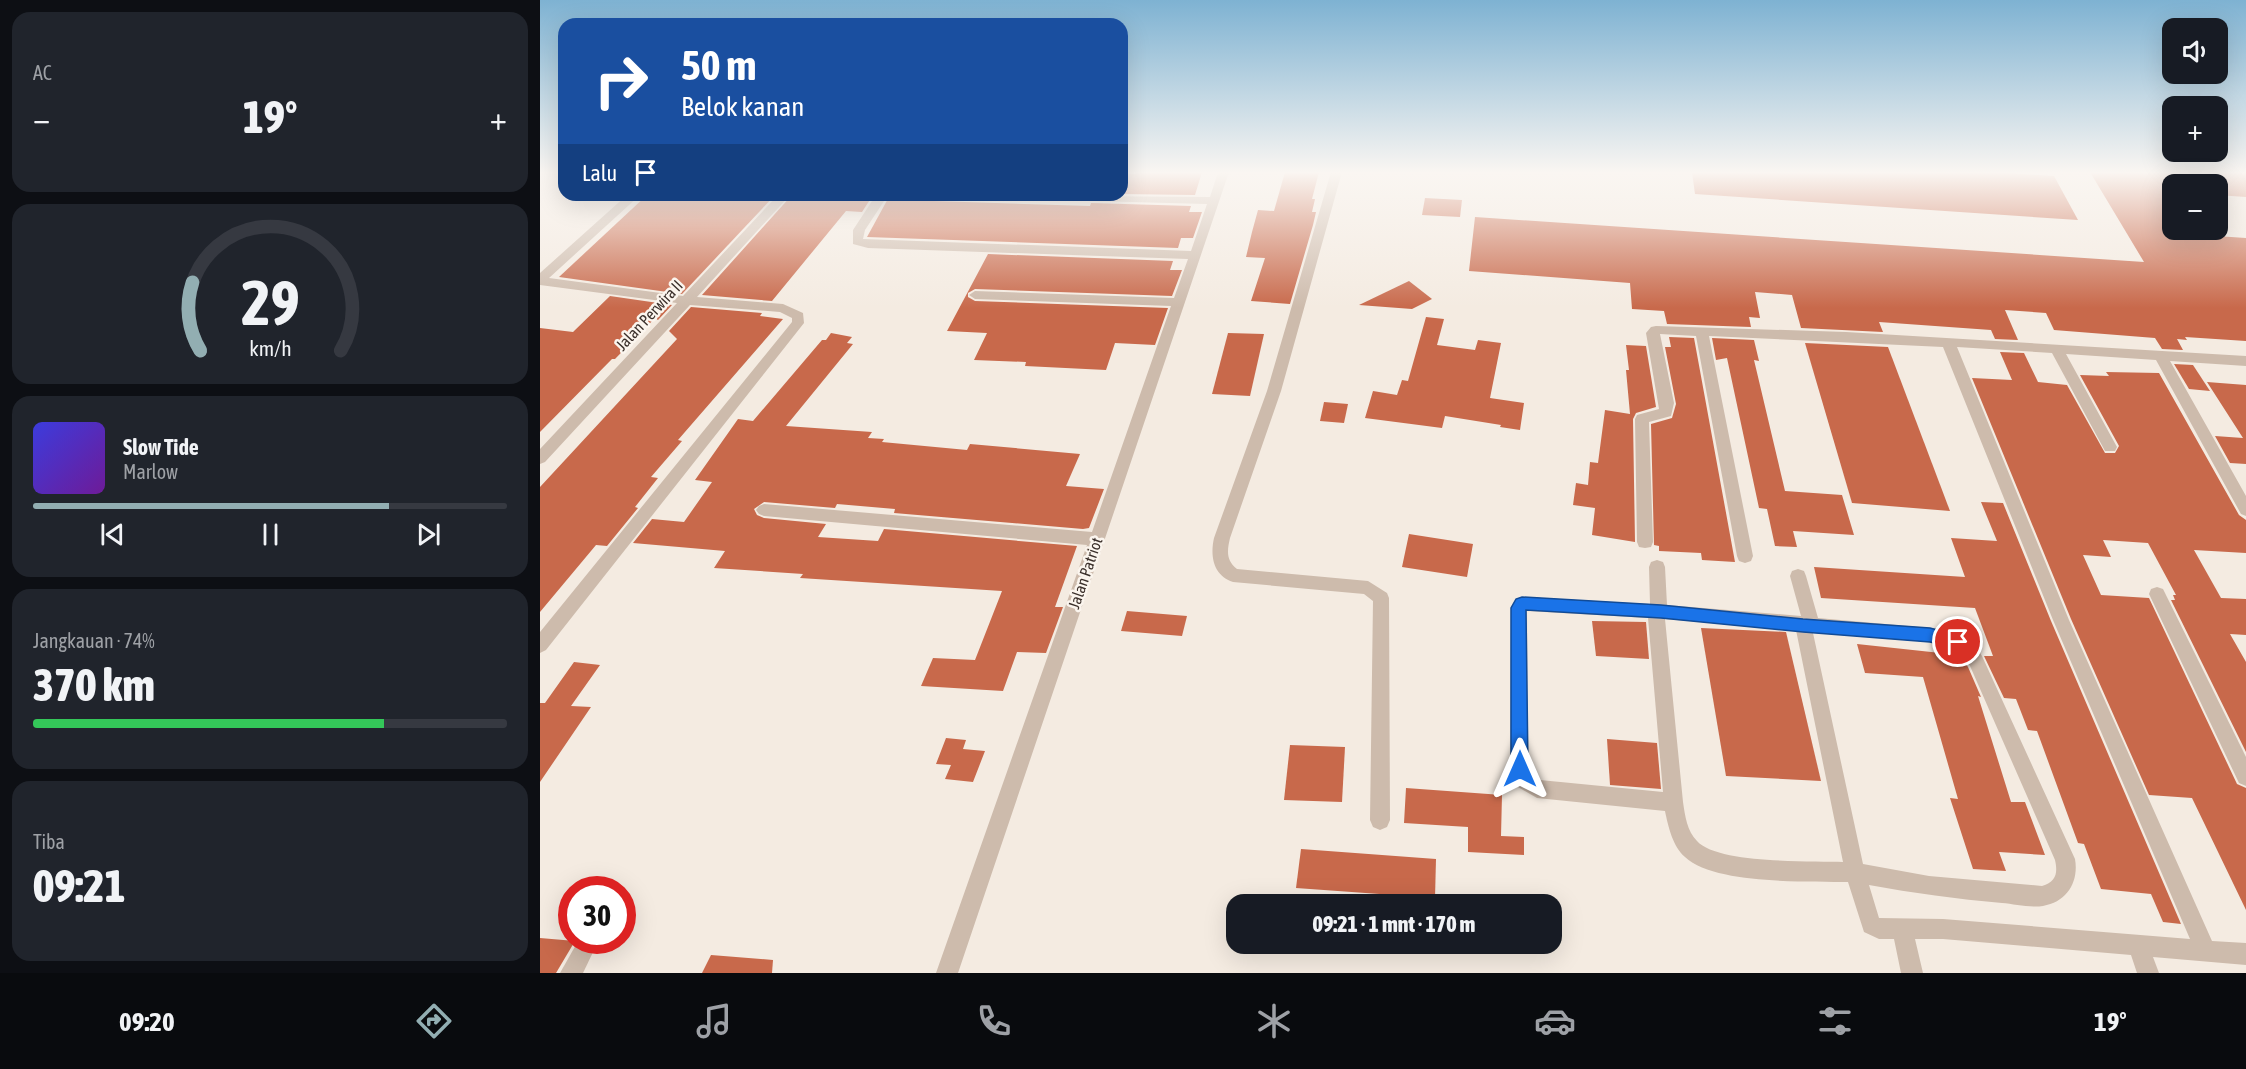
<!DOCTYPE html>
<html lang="id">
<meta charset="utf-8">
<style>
:root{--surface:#171b24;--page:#20242c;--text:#f1f3f6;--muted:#9ea1a6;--line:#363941;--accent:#92aeb2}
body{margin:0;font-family:"Asap Condensed",sans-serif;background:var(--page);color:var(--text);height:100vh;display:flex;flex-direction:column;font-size:22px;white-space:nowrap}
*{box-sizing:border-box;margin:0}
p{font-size:20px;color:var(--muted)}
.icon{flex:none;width:33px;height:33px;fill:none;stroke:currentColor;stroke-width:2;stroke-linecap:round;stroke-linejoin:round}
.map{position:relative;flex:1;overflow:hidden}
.panel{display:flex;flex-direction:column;gap:12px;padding:12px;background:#0d0f14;width:540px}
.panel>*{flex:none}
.hud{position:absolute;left:18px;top:18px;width:570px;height:183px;border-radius:18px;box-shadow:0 6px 24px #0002;background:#1a4fa0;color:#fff;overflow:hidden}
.controls{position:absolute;left:1622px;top:18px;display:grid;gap:12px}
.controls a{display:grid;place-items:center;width:66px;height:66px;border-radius:12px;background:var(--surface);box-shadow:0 6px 24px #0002;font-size:30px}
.speed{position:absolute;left:18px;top:876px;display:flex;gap:12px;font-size:30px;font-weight:700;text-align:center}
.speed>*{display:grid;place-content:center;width:78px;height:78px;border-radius:50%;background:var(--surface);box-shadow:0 6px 24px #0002;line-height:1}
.speed .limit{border:9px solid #d22;background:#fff;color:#111}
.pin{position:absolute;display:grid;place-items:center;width:51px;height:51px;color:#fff;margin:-26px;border:3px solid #fff;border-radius:50%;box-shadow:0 2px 6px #0007}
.me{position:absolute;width:66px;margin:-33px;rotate:0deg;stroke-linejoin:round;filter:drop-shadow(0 0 4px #0008)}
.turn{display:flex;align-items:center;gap:21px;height:126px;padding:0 24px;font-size:27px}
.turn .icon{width:78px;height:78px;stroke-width:2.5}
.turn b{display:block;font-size:42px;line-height:51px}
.then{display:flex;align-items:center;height:57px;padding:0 24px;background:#0003;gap:12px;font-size:22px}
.big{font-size:45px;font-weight:800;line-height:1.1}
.panel .tile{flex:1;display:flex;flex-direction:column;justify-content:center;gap:9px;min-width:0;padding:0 21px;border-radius:18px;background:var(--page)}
.panel .dial{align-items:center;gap:0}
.dial svg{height:156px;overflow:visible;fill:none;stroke:var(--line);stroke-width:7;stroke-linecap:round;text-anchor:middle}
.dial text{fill:var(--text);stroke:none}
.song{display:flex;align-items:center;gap:18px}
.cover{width:72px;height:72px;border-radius:9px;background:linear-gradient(135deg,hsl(240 70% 55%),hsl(280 70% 35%))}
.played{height:6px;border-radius:3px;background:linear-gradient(90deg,var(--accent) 75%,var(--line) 75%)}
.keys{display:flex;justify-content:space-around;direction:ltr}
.heat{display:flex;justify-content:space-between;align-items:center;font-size:33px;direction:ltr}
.charge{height:9px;border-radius:4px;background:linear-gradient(90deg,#34c759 74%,var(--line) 0)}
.trip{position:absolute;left:686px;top:894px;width:336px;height:60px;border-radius:18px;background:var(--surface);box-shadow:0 6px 24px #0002;font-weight:800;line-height:60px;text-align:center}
.tab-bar{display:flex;height:96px;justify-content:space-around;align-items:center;background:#090b0e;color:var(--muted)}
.tab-bar .icon{width:42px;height:42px}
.tab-bar .active{color:var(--accent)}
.tab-bar b{font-size:27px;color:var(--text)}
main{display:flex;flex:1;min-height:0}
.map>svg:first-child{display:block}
.building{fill:#c8694b}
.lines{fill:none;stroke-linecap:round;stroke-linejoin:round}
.minor{fill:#cdbbac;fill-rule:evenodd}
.route{fill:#1a73e8;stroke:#114b97;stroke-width:1.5}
.labels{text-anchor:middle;stroke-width:5;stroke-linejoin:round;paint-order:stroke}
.street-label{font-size:16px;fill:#3b302b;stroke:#fbf5ee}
</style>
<main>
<section class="panel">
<div class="tile"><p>AC</p>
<div class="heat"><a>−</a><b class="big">19°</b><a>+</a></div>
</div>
<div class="tile dial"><svg viewBox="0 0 100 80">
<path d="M14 69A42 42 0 1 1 86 69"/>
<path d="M14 69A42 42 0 0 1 10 34" stroke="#92aeb2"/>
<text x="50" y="56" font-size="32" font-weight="700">29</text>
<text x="50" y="72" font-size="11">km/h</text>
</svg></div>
<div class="tile">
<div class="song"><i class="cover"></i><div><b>Slow Tide</b><p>Marlow</p></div></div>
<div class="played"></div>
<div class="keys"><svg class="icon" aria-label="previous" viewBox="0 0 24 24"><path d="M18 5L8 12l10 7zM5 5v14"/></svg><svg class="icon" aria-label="pause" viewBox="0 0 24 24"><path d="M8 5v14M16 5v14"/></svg><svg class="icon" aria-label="next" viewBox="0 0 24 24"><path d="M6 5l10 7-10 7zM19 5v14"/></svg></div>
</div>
<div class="tile"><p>Jangkauan · 74%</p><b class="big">370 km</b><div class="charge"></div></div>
<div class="tile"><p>Tiba</p><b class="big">09:21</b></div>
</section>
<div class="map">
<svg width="1706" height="973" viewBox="0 0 1706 973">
<rect width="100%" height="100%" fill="#f4ebe1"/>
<g class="building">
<path d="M596,172H662L655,195L582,194V174H596Z"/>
<path d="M745,172H779L772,199H775L772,212H776L773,225L750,304L711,301L725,258L706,257L712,232L718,210L734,211Z"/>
<path d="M1152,172H1452L1514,176L1538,220L1155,194Z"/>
<path d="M1550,172H1632V230H1657L1661,235L1706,238V341L1645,337L1647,340L1637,339L1643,350L1622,349L1615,338L1514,330L1506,313L1465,310L1478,340L1455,339L1451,330L1339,322L1343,332L1261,328L1252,295L1215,292L1220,318L1209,317L1211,327L1127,324L1124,311L1092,309L1090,283L929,271L935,217L1604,262Z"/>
<path d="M1677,172H1706V197L1677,195Z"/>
<path d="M107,195H235L142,294L19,277Z"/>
<path d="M252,195H333L322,212L306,211L232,301L162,295Z"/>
<path d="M350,195L396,198L394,201L550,206L551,203L651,206L649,212H662L653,238H641L638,248L327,237Z"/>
<path d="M885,198L922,200L920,217L882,215Z"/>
<path d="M448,254L633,261L630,270H642L632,296L435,289L428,293V297L435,301L628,308L615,345L575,343L566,370L485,366L486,362L434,360L447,333L407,331Z"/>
<path d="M869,281L892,299L872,309L819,305Z"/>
<path d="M70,296L132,305L118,320L115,318L75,359H72L0,432V328L33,332Z"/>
<path d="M151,307L222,313L220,316L243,319L138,440L142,441L111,477L118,478L95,507L98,508L67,546L56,545L0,612V487L137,339L129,331Z"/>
<path d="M886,317L904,319L897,345L935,350L938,340L961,343L950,398L984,403L980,430L960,427L961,425L905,416L902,428L825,418L833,391L857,395L862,380L868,381Z"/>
<path d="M291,333L312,337L307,343L313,344L246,426L332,432L328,438L344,439L342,442L427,450L430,444L540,454L526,486L564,489L549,528L543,529L354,513L355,509L297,504L295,508L224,502L214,509L217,515L224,518L286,524L278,537L338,541L344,529L537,546L515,607H523L506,653L477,652L463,691L381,686L393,658L435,660L462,591L260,578L263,574L174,568L185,551L93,543L112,519L144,522L172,482L155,480L198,419L213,421L282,340H286Z"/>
<path d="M688,333L724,334L710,396L672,394Z"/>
<path d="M1129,337L1154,338L1195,562L1162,560L1161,553L1119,551V546L1114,545L1111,424L1132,418L1136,404L1125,347H1131Z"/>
<path d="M1172,338L1214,340L1219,361L1214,360L1245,491L1302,495L1314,535L1253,531L1257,547L1235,546L1227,509L1219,508L1187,358L1176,360Z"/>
<path d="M1265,343L1348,347L1410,511L1312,503Z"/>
<path d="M1086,345L1106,346L1116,407L1096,413L1093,419L1095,542L1052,535L1055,508L1033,505L1036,483L1048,485L1050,462L1058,463L1065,410L1090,414L1086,370H1089Z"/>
<path d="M1460,352L1484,353L1498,382L1527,385L1565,453H1575L1579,446L1540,375L1569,376L1566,372L1619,373L1699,515L1706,520V553L1654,550L1681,598L1706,599V635L1690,634L1706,662V752L1631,600H1635L1633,595H1636L1608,543L1563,540L1571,557L1543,555L1561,595L1609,598L1697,784L1706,788V910L1652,798L1609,795L1531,619L1432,378L1472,380Z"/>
<path d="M1634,364L1653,365L1670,391L1649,389Z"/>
<path d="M1667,382L1706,385V464L1690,463L1675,436L1703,438Z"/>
<path d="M784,402L808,404L804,423L780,421Z"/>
<path d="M1441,502L1463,503L1511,621L1641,924L1623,922L1611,894L1561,889L1544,844L1538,843L1497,731L1488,730L1476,699L1464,698L1444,656H1453L1435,608L1281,598L1274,567L1425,577L1411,538L1457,541Z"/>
<path d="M869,534L933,544L927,577L862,567Z"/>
<path d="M587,611L647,616L642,636L581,631Z"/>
<path d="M1052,621L1106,622L1109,659L1056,656Z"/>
<path d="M1161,628L1246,632L1281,781L1186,776Z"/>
<path d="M1317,644L1419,655L1428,667L1441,697L1438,696L1471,802H1485L1505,855L1459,852L1466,871L1433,869L1410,798L1418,799L1383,677L1325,673Z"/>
<path d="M34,662L60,665L31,706L51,707L0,782V703H5Z"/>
<path d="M406,738L426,740L423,749L445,751L433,782L405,779L411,765L396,764Z"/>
<path d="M1067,739L1117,743L1121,789L1070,785Z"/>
<path d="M750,745L805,747L802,802L744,800Z"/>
<path d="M866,788L962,795L961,836L984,837V855L928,852V827L864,823Z"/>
<path d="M761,849L896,859L895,898L756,888Z"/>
<path d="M0,938L35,941L16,973H0Z"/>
<path d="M171,955L233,960L232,973H162Z"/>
</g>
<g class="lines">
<g class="minor">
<path d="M678,172H689L418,973H396L547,545L224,516L219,514L216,510L219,506L224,504L552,532L631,306L435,299L429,295L435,291L634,298L648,259L328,248L313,244V230L336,195H348L325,230L323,239L651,251L667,204L434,198L428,195L670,197Z"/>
<path d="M791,172H802L741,391L690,538C687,551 686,560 697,569L828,581L847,593L849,598L850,820L847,827L840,830L833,827L830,820L833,601L824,594L693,582C673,575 670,556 674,538L727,391Z"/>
<path d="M87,195H100L9,278L143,296L238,195H250L157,297L243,304L263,313L264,323L6,650L0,653V632L252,322V318L240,312L150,305L5,462L0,464V449L137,303L0,285V273Z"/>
<path d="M1116,326L1306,332L1706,356V366L1630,361L1706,496V516L1701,514L1616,360L1526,354L1577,447L1575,451H1565L1512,353L1417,347L1529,620L1672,941L1706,943V965L1613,957L1619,973H1597L1591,955L1403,939H1375L1383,973H1361L1354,939H1339L1324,932L1308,882C1268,881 1175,885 1145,857C1133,847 1128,826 1125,811L997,798L978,787L970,769L971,608L976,599L982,597L1110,604L1109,567L1111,562L1117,560L1123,562L1125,567L1127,605L1261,616L1250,576L1252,571L1258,569L1264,571L1266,576L1278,618L1402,629L1433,643L1442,656L1535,859C1539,882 1527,902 1503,906C1490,908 1474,904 1462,903C1417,899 1373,893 1329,885L1339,918L1403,919L1650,939L1513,620L1403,347L1169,336L1213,556L1211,561L1205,563L1199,561L1197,556L1156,336L1120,334L1134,403L1131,416L1109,422L1113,542L1111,547L1105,548L1099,547L1097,542L1095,419L1097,415L1119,409L1106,333L1111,327ZM987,611L1108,618L1123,792L1000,780L992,775L988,768ZM1125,619L1256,630L1303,862C1272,861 1177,864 1157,841C1147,831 1145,816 1143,802ZM1275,632L1400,643L1421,653L1430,666L1515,860C1518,873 1516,882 1502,886L1389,876L1323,864L1273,633Z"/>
<path d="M1617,587L1623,589L1706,757V786L1699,783L1609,594L1611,589Z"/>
<path d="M42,940L51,943L54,950L43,973H20L37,943Z"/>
</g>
</g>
<linearGradient id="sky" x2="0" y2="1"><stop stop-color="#7eb2d2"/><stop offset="0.56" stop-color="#faf6f2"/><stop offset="1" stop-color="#faf6f2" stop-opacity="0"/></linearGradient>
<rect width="1706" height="308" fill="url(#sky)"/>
<path class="route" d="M982,597L1121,605L1263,619L1390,628L1424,637L1426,642L1424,647L1418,649L1390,642L1263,632L1121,618L986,610L988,769L985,775L980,777L974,775L971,769V608L976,599Z"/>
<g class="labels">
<g class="street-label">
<text transform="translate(109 315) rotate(-47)" y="6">Jalan Perwira II</text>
<text transform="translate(545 573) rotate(-71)" y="6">Jalan Patriot</text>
</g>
</g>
</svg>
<div class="controls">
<a><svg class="icon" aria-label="sound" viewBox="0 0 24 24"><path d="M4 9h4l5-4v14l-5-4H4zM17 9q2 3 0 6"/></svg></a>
<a>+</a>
<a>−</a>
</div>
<div class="speed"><div class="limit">30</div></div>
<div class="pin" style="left:1418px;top:642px;background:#d93025"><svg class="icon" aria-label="arrive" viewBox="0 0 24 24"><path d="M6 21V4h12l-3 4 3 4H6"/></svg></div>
<svg class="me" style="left:980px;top:769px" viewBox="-20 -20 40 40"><path d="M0-17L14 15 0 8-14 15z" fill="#1a73e8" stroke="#fff" stroke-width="4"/></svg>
<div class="trip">09:21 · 1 mnt · 170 m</div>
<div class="hud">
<div class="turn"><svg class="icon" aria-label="right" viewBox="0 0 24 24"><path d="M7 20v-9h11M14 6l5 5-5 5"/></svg><div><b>50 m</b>Belok kanan</div></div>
<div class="then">Lalu<svg class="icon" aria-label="arrive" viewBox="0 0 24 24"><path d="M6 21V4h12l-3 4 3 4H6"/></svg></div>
</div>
</div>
</main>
<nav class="tab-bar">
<b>09:20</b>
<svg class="icon active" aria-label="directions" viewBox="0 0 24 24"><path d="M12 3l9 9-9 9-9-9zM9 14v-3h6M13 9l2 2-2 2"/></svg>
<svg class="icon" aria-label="music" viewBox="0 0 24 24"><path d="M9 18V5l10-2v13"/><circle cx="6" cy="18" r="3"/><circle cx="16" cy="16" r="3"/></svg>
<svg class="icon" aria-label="phone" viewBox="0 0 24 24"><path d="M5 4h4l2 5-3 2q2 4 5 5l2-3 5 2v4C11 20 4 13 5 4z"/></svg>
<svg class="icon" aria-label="climate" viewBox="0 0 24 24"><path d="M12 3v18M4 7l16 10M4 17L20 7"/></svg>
<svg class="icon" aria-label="car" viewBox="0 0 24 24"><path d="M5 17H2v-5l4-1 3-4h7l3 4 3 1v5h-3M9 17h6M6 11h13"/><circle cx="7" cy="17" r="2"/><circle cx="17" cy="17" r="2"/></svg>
<svg class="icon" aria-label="filters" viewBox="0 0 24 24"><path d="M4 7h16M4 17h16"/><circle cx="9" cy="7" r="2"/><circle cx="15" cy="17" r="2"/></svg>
<b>19°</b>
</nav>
